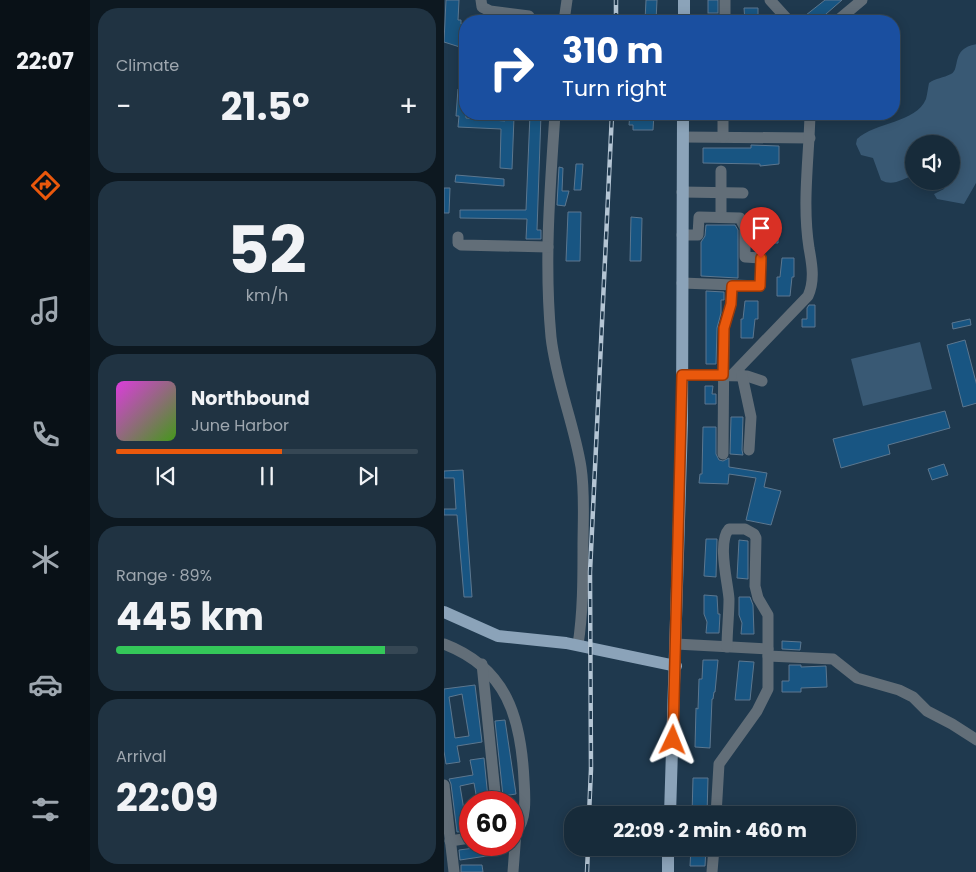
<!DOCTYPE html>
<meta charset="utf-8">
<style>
:root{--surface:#172b3a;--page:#203342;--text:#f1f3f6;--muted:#9ea7af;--line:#364754;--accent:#ea580c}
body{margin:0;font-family:Poppins,sans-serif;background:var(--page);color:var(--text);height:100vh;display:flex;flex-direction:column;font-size:19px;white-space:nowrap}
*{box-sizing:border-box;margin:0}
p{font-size:16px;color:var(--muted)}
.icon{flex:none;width:28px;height:28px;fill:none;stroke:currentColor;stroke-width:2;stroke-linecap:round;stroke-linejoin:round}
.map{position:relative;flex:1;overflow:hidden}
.details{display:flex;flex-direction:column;gap:8px;padding:8px;background:#0d1820;width:354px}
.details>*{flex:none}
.banner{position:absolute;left:15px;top:15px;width:441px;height:105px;border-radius:20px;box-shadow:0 2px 12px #0003,0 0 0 1px var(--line);background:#1a4fa0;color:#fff;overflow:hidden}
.tools{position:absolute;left:461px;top:135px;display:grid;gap:10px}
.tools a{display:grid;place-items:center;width:55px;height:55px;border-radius:50%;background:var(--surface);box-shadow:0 2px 12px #0003,0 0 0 1px var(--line);font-size:25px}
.speed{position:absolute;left:15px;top:791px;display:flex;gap:10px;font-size:25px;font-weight:700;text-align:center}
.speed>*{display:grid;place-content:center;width:65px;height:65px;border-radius:50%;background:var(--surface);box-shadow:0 2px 12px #0003,0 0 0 1px var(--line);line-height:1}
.speed .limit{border:8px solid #d22;background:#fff;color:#111}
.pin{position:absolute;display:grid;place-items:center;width:42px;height:42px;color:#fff;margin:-51px -21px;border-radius:50% 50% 50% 0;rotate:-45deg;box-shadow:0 0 5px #0007}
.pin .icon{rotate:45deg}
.me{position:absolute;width:55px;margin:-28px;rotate:2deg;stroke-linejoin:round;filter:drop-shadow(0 0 4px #0008)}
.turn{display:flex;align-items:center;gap:18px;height:105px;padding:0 20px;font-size:22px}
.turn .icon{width:65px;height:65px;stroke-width:2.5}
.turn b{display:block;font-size:35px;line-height:42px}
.big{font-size:38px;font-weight:700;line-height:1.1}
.details .card{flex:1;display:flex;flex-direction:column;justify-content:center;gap:8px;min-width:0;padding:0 18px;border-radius:20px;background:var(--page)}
.details .dial{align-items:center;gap:0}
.dial b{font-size:65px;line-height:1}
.song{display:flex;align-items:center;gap:15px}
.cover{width:60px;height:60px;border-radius:8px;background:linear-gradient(135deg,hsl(300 70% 55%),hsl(100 70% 35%))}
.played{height:5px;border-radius:2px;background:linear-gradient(90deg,var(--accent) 55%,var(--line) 55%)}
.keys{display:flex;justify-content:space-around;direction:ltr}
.heat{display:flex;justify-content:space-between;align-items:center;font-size:28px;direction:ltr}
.charge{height:8px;border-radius:4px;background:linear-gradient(90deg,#34c759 89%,var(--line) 0)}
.trip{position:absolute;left:120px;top:806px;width:292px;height:50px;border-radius:20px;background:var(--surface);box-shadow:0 2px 12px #0003,0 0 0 1px var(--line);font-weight:700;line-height:50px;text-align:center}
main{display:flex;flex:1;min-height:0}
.dock{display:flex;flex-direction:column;width:90px;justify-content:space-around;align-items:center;background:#091117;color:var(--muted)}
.dock .icon{width:35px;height:35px}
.dock .active{color:var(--accent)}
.dock b{font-size:22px;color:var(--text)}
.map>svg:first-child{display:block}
.green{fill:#395974}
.building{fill:#185582;stroke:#5c778f;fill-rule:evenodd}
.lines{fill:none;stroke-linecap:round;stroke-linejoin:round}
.minor{stroke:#626e78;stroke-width:11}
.major{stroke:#8ba3b9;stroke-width:12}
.rail-casing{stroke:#b4c5d4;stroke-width:4.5}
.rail{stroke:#1f394e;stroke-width:2.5;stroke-dasharray:8;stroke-linecap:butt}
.route-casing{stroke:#983908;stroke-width:12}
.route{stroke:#ea580c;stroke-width:9}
</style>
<main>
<nav class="dock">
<b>22:07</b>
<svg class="icon active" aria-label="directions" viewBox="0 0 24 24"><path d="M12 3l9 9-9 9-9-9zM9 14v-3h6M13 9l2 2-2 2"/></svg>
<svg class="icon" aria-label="music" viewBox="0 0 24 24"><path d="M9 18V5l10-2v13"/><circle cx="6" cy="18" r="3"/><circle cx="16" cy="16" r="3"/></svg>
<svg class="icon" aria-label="phone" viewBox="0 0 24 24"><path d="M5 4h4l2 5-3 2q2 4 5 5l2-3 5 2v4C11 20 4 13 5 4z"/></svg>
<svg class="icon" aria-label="climate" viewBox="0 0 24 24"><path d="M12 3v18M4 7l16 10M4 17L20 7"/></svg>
<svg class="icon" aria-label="car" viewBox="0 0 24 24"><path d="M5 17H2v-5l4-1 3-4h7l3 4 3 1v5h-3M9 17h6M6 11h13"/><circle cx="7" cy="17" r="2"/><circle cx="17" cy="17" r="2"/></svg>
<svg class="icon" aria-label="filters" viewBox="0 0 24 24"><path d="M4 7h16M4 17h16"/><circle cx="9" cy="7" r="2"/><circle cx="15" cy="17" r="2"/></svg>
</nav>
<section class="details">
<div class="card"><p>Climate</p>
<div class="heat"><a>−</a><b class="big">21.5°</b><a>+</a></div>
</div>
<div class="card dial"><b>52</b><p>km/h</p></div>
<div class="card">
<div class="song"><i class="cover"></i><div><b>Northbound</b><p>June Harbor</p></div></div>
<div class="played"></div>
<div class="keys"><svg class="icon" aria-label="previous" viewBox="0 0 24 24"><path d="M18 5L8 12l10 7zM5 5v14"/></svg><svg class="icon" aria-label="pause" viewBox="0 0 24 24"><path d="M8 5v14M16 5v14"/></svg><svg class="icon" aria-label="next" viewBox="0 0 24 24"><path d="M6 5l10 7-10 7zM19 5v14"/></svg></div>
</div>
<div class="card"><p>Range · 89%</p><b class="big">445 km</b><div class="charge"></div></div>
<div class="card"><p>Arrival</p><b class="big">22:09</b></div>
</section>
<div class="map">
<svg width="533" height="872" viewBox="0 0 533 872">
<rect width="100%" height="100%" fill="#1f394e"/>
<g class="green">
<path d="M533,44L532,183L520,204L493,199L490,194L500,189L502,184L484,185L477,181H508V144H470V175C458,179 449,187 437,180L429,158L417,155L412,144L413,139C431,122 472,123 482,99C483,95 484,88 485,83C492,78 499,78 507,74C517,69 506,48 533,44Z"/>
<path d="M476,342L488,389L419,406L407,359Z"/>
</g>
<g class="building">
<path d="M2,0H15L14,20H17V24H21L19,48L0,42Z"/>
<path d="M202,0H213L212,21H201Z"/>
<rect x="264" y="0" width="10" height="13"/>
<path d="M381,0H398L374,21H358L363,16L362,15Z"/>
<path d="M300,8H314V21H301Z"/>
<path d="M14,89L21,90L22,118L61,121V117H70L68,169L56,168L57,129L14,127L15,116H12Z"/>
<path d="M86,114H97L93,230H97V239H82L83,219L16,218V210H82Z"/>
<path d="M186,114H210L209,130H189V125H185Z"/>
<path d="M307,145L335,146V164L316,166V164L259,163V148H307Z"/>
<path d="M132,164H139L137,190H130Z"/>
<path d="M115,167L119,168L118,191H125L121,206L113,205Z"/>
<path d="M12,175L60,179V186L11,182Z"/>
<path d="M0,188H6L5,213H0Z"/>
<path d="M124,212H137L136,261H122Z"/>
<path d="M187,217L198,218L197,261H186Z"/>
<path d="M262,225H291L294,230V278L257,276V242L261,236Z"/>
<path d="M312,229H334V243H327V238H323V235L312,236Z"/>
<path d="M338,258H350V277H348L346,296H333V277H336Z"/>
<path d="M262,291L280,292V300H277V313L273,328L272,364H262Z"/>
<path d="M301,301H314V319H311L309,338H297V319H299Z"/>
<path d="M365,305H371V327H358V319H363V308Z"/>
<path d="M526,319L527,325L509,329L508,323Z"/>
<path d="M521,340L533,386V403L519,407L503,345Z"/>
<path d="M261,386H269L268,394H272V404H261Z"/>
<path d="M501,411L506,428L444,445L446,454L397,468L389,439Z"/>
<path d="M287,417H299L298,450L299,455L286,454Z"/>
<path d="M259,427H272V454L275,460L279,461L285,458V467L323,473L320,487L337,491L327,525L302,520L312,478L285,474L284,484L255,483L256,474H258Z"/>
<path d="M500,464L504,475L488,480L484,469Z"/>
<path d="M19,470L28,597H20L13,515H0V509H12L10,478H0V471Z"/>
<path d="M262,539H273L272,577L260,576Z"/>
<path d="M295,540L304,541V579L293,578Z"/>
<path d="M260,595L273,596L274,614H276L275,633H262L263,622L260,614Z"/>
<path d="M295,597H306L309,605L310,634H297L298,623L295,615Z"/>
<path d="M338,641L357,642L356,650L338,649Z"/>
<path d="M259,660H274L271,692H270L269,699H268L266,748L251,747L252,708L254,709L255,679H258Z"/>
<path d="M295,661L310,662L306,700H291Z"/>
<path d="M345,665H357V667L382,666L383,687L357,688V692H338V681H345Z"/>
<path d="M31,685L38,742L13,746L16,762L2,764L0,751V689ZM18,694L25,736L11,738L5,697Z"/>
<path d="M61,720L72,794L59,796L51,721Z"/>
<path d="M40,758L44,798L33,800L30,783L16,786L23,828H25V831L13,832L7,784L5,779L29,775L26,760Z"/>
<path d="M249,778H264L263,815H248Z"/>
<path d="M54,845L56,854L16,860L15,850Z"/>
<path d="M247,848H262L261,866H246Z"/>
<path d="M17,865H38L39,872H17Z"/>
</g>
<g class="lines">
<g class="minor">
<path d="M37,0L38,7L46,11L85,16"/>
<path d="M326,0L345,21"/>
<path d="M120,21L123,0"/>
<path d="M281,21V0"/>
<path d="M393,21L418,0"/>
<path d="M111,114C106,188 100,263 107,337C112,382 130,423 137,467C141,493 139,520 139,547C139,580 139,612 134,645"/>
<path d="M239,137L366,138"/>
<path d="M279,137V114"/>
<path d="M238,192L299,193"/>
<path d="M277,217V171"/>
<path d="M14,237V243L17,245L104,247"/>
<path d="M238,283L316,286L317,258L301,257V228L296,218L255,217L254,235H238"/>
<path d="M238,375L303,376L318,381"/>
<path d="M288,375L364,296C371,281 368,264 365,248C358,203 365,159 366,114"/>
<path d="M298,375L307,417L305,450"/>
<path d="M279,454L280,328L287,304L288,286"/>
<path d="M0,644C63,668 77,718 80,780C81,796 83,820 72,832L69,872"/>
<path d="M232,644L324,649"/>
<path d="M324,656L389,659L413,678L455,690L469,697L483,711L508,724L533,740"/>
<path d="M38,664L52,802"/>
<path d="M0,785L10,872"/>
<path d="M272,815L275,764L313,711L324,689V615L314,598L311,586L312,538L310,534L301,529H285C273,542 284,583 285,599C285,615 283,631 283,647"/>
<path d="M6,841L26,838"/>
<path d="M268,872L270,848"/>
</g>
<g class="major">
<path d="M240,21V0"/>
<path d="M0,612L54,636L122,643L232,666"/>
<path d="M226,815L238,423L239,114"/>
<path d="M224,872V848"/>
</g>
<defs>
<g id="rail">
<path d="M172,21V0"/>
<path d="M145,815L147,769L146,572L168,114"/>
<path d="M143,872L144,848"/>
</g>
</defs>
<use href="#rail" class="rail-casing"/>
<use href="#rail" class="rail"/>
</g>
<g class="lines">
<defs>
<path id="route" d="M229,740L238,375H279L280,328L287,304L288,286H316L317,258"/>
</defs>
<use href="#route" class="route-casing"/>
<use href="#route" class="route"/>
</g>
</svg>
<div class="tools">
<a><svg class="icon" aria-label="sound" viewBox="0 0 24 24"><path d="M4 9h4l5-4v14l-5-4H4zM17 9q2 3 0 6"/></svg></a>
</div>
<div class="speed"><div class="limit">60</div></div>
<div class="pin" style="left:317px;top:258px;background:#d93025"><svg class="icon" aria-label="arrive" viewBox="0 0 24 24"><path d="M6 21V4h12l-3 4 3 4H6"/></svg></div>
<svg class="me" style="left:229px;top:740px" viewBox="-20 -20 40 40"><path d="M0-17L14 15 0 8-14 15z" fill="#ea580c" stroke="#fff" stroke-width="4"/></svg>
<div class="trip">22:09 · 2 min · 460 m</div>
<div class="banner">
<div class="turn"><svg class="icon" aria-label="right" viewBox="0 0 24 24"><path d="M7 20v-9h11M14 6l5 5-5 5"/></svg><div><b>310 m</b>Turn right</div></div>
</div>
</div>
</main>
